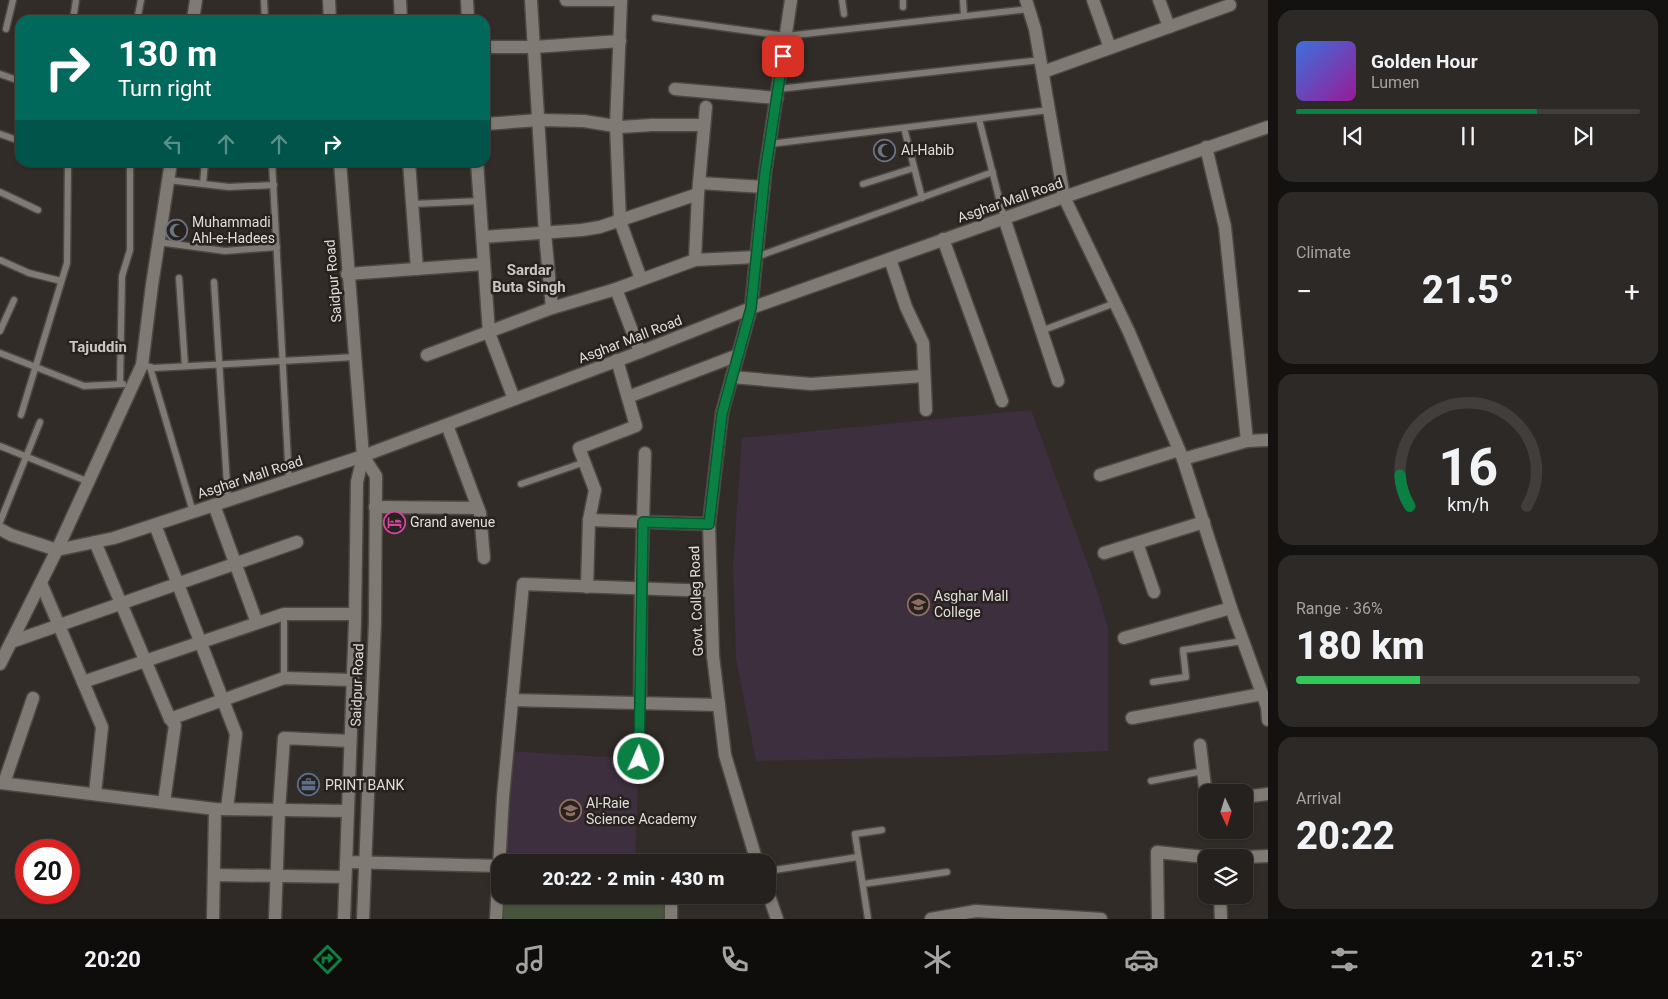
<!DOCTYPE html>
<meta charset="utf-8">
<style>
:root{--surface:#25211e;--page:#2d2927;--text:#f1f3f6;--muted:#a3a3a4;--line:#423e3c;--accent:#0b8043}
body{margin:0;font-family:Roboto,sans-serif;background:var(--page);color:var(--text);height:100vh;display:flex;flex-direction:column;font-size:19px;white-space:nowrap}
*{box-sizing:border-box;margin:0}
p{font-size:16px;color:var(--muted)}
.icon{flex:none;width:28px;height:28px;fill:none;stroke:currentColor;stroke-width:2;stroke-linecap:round;stroke-linejoin:round}
.map{position:relative;flex:1;overflow:hidden}
.drawer{display:flex;flex-direction:column;gap:10px;padding:10px;background:#141210;width:400px}
.drawer>*{flex:none}
.guide{position:absolute;left:15px;top:15px;width:475px;height:152px;border-radius:15px;box-shadow:0 1px 4px #0004,0 0 0 1px var(--line);background:#00695c;color:#fff;overflow:hidden}
.needle{width:32px;rotate:176deg}
.tools{position:absolute;left:1198px;top:784px;display:grid;gap:10px}
.tools a{display:grid;place-items:center;width:55px;height:55px;border-radius:10px;background:var(--surface);box-shadow:0 1px 4px #0004,0 0 0 1px var(--line);font-size:25px}
.speed{position:absolute;left:15px;top:839px;display:flex;gap:10px;font-size:25px;font-weight:700;text-align:center}
.speed>*{display:grid;place-content:center;width:65px;height:65px;border-radius:50%;background:var(--surface);box-shadow:0 1px 4px #0004,0 0 0 1px var(--line);line-height:1}
.speed .limit{border:8px solid #d22;background:#fff;color:#111}
.pin{position:absolute;display:grid;place-items:center;width:42px;height:42px;color:#fff;margin:-21px;border-radius:10px;box-shadow:0 2px 8px #0006}
.me{position:absolute;width:55px;margin:-28px;rotate:2deg;stroke-linejoin:round;filter:drop-shadow(0 0 4px #0008)}
.turn{display:flex;align-items:center;gap:18px;height:105px;padding:0 20px;font-size:22px}
.turn .icon{width:65px;height:65px;stroke-width:2.5}
.turn b{display:block;font-size:35px;line-height:42px}
.lanes{display:flex;align-items:center;height:48px;padding:0 20px;background:#0003;justify-content:center;gap:25px;direction:ltr}
.lanes .off{opacity:.35}
.big{font-size:38px;font-weight:800;line-height:1.1}
.drawer .tile{flex:1;display:flex;flex-direction:column;justify-content:center;gap:8px;min-width:0;padding:0 18px;border-radius:15px;background:var(--page)}
.drawer .dial{align-items:center;gap:0}
.dial svg{height:130px;overflow:visible;fill:none;stroke:var(--line);stroke-width:7;stroke-linecap:round;text-anchor:middle}
.dial text{fill:var(--text);stroke:none}
.song{display:flex;align-items:center;gap:15px}
.cover{width:60px;height:60px;border-radius:8px;background:linear-gradient(135deg,hsl(220 70% 55%),hsl(300 70% 35%))}
.played{height:5px;border-radius:2px;background:linear-gradient(90deg,var(--accent) 70%,var(--line) 70%)}
.keys{display:flex;justify-content:space-around;direction:ltr}
.heat{display:flex;justify-content:space-between;align-items:center;font-size:28px;direction:ltr}
.charge{height:8px;border-radius:4px;background:linear-gradient(90deg,#34c759 36%,var(--line) 0)}
.trip{position:absolute;left:491px;top:854px;width:285px;height:50px;border-radius:15px;background:var(--surface);box-shadow:0 1px 4px #0004,0 0 0 1px var(--line);font-weight:800;line-height:50px;text-align:center}
.tab-bar{display:flex;height:80px;justify-content:space-around;align-items:center;background:#0f0d0c;color:var(--muted)}
.tab-bar .icon{width:35px;height:35px}
.tab-bar .active{color:var(--accent)}
.tab-bar b{font-size:22px;color:var(--text)}
main{display:flex;flex:1;min-height:0}
.map>svg:first-child{display:block}
.education{fill:#3d2f3d}
.green{fill:#49543c}
.lines{fill:none;stroke-linecap:round;stroke-linejoin:round}
.lane-casing{stroke:#4d4844;stroke-width:9}
.street-casing{stroke:#4d4844;stroke-width:15}
.secondary-casing{stroke:#4d4844;stroke-width:15}
.lane{stroke:#807a75;stroke-width:6}
.street{stroke:#807a75;stroke-width:12}
.secondary{stroke:#807a75;stroke-width:12}
.route-casing{stroke:#07532c;stroke-width:12}
.route{stroke:#0b8043;stroke-width:9}
.labels{text-anchor:middle;stroke-width:5;stroke-linejoin:round;paint-order:stroke}
.poi-label{font-size:14px;fill:#e0dcd9;stroke:#27221e;text-anchor:start}
.street-label{font-size:14px;fill:#e0dcd9;stroke:#27221e}
.neighbourhood-label{font-size:15px;font-weight:bold;fill:#ccc5c0;stroke:#27221e}
</style>
<main>
<div class="map">
<svg width="1268" height="919" viewBox="0 0 1268 919">
<rect width="100%" height="100%" fill="#312c28"/>
<g class="education">
<path d="M1031,410L1094,581L1108,627V751L941,757L756,761L736,659L733,565L742,438Z"/>
<path d="M508,751L639,759L635,862H500Z"/>
</g>
<path class="green" d="M500,895H671V919H496Z"/>
<g class="lines">
<defs>
<g id="lane">
<path d="M264,0L265,20"/>
<path d="M842,0L844,14"/>
<path d="M903,0V7"/>
<path d="M963,0L964,16"/>
<path d="M655,18L786,36L1029,9"/>
<path d="M73,20L76,0"/>
<path d="M137,20L141,0"/>
<path d="M266,20L330,18"/>
<path d="M6,29L13,0"/>
<path d="M0,74L20,81"/>
<path d="M778,89L1041,60"/>
<path d="M979,119L1004,218"/>
<path d="M904,128L922,198"/>
<path d="M0,134L20,141"/>
<path d="M770,144L1049,110"/>
<path d="M272,162L289,481"/>
<path d="M168,180L229,187L274,185"/>
<path d="M203,184L205,162"/>
<path d="M863,184L914,168"/>
<path d="M0,192L38,210"/>
<path d="M412,204L480,201"/>
<path d="M158,242L225,251L277,247"/>
<path d="M756,257L993,172"/>
<path d="M0,260L29,273L61,281"/>
<path d="M179,278L185,366"/>
<path d="M214,282L228,500"/>
<path d="M0,331L14,300"/>
<path d="M1041,331L1115,303"/>
<path d="M0,353L84,386L123,384"/>
<path d="M142,365L154,368L355,357"/>
<path d="M150,367L193,512"/>
<path d="M120,384L122,276L130,250V162"/>
<path d="M21,415L67,263L68,162"/>
<path d="M0,446L89,482"/>
<path d="M521,484L585,462"/>
<path d="M0,522L40,422"/>
<path d="M284,614V678"/>
<path d="M1153,682L1186,677L1183,650L1243,641"/>
<path d="M639,759L640,703"/>
<path d="M1151,781L1203,771"/>
<path d="M768,871L858,857"/>
<path d="M863,884L947,872"/>
<path d="M868,919L855,834L882,830"/>
</g>
<g id="street">
<path d="M400,0L401,20"/>
<path d="M467,0L468,20"/>
<path d="M531,0L545,233L552,308"/>
<path d="M566,0H621"/>
<path d="M621,0L616,126L620,221L641,279"/>
<path d="M1026,0L1035,29L1064,197L1129,332L1183,459L1231,608L1267,707L1268,720"/>
<path d="M1093,0L1110,48"/>
<path d="M1159,0L1169,27"/>
<path d="M193,20L196,0"/>
<path d="M485,47H534L620,41"/>
<path d="M1043,72L1230,5"/>
<path d="M675,89L777,98"/>
<path d="M485,124L539,120L584,121L621,127L652,125H704"/>
<path d="M1206,147L1225,227L1247,441"/>
<path d="M409,162L417,269"/>
<path d="M477,162L489,333L514,399"/>
<path d="M699,183L764,187"/>
<path d="M1004,218L1058,381"/>
<path d="M483,237L582,230L600,227L698,194"/>
<path d="M943,239L1002,401"/>
<path d="M890,259L906,307L923,343L926,410"/>
<path d="M695,260L698,194L706,107"/>
<path d="M347,274L484,264"/>
<path d="M616,289L640,352"/>
<path d="M427,355L552,308L616,289L695,260L756,257"/>
<path d="M732,377L811,384L924,376"/>
<path d="M628,397L738,355"/>
<path d="M447,425L480,513L484,558"/>
<path d="M1183,459L1247,441L1268,440"/>
<path d="M1100,475L1179,450"/>
<path d="M214,505L257,623"/>
<path d="M375,507L478,508"/>
<path d="M589,520L709,524"/>
<path d="M155,525L236,734L227,809"/>
<path d="M95,542L170,719L175,725L164,802"/>
<path d="M1137,543L1154,592"/>
<path d="M1104,553L1204,522"/>
<path d="M41,583L102,727L95,794"/>
<path d="M587,587L589,520L595,490L579,448L636,426L617,360"/>
<path d="M1124,638L1231,608"/>
<path d="M11,642L297,542"/>
<path d="M0,664L57,550L142,365L152,285L171,162"/>
<path d="M83,682L284,614H355"/>
<path d="M512,700L719,705"/>
<path d="M640,703L641,589L645,453"/>
<path d="M1132,718L1262,694"/>
<path d="M170,719L284,678L352,680"/>
<path d="M1200,745L1206,795"/>
<path d="M0,783L215,809L347,811"/>
<path d="M4,783L33,698"/>
<path d="M1244,797L1268,794"/>
<path d="M1226,858L1268,856"/>
<path d="M346,862L500,866"/>
<path d="M214,875L345,877"/>
<path d="M671,895V919"/>
<path d="M1220,895L1221,919"/>
<path d="M213,919L215,809"/>
<path d="M275,919L279,810L284,738L350,741"/>
<path d="M496,919L503,797L523,584L711,591"/>
<path d="M931,919L976,911L1101,919"/>
<path d="M1158,919L1157,852L1214,858"/>
</g>
<g id="secondary">
<path d="M329,0L330,20"/>
<path d="M340,162L363,456L357,482L355,621L344,919"/>
<path d="M363,456L376,476L375,622L363,919"/>
<path d="M0,529L11,535L57,550L114,538L363,456L640,352L751,308L1064,197L1268,127"/>
<path d="M757,862L725,755L713,656L709,524L722,413L751,308L765,173L791,0"/>
<path d="M768,893L777,919"/>
</g>
</defs>
<use href="#lane" class="lane-casing"/>
<use href="#street" class="street-casing"/>
<use href="#secondary" class="secondary-casing"/>
<use href="#lane" class="lane"/>
<use href="#street" class="street"/>
<use href="#secondary" class="secondary"/>
</g>
<g class="lines">
<defs>
<path id="route" d="M639,759L643,522L709,524L722,414L751,308L765,173L783,56"/>
</defs>
<use href="#route" class="route-casing"/>
<use href="#route" class="route"/>
</g>
<defs>
<symbol id="mosque-ring" viewBox="-11 -11 22 22"><circle r="9.5" fill="#27221e" stroke="#6b7280" stroke-width="1.5"/><path d="M3.5-4.9A6 6 0 1 0 3.5 4.9A5 5 0 1 1 3.5-4.9Z" fill="#6b7280"/></symbol>
<symbol id="hotel-ring" viewBox="-11 -11 22 22"><circle r="9.5" fill="#27221e" stroke="#d1479c" stroke-width="1.5"/><path d="M-6-4.5h1.5V1H6V5H4.5V3h-9V5H-6ZM-4 0a1.8 1.8 0 1 1 3.6 0ZM.5 0V-2.5h3Q6-2.5 6 0Z" fill="#d1479c"/></symbol>
<symbol id="university-ring" viewBox="-11 -11 22 22"><circle r="9.5" fill="#27221e" stroke="#8d6e63" stroke-width="1.5"/><path d="M0-5L7-2L0 1L-7-2ZM-4 1L0 2.5L4 1V4Q0 6-4 4Z" fill="#8d6e63"/></symbol>
<symbol id="office-ring" viewBox="-11 -11 22 22"><circle r="9.5" fill="#27221e" stroke="#5c6f8a" stroke-width="1.5"/><path d="M-6-3h4V-5.5h4V-3h4V5H-6ZM-1-4.5V-3h2v-1.5ZM-6 0V1H6V0Z" fill="#5c6f8a"/></symbol>
<symbol id="school-ring" viewBox="-11 -11 22 22"><circle r="9.5" fill="#27221e" stroke="#8d6e63" stroke-width="1.5"/><path d="M0-5L7-2L0 1L-7-2ZM-4 1L0 2.5L4 1V4Q0 6-4 4Z" fill="#8d6e63"/></symbol>
</defs>
<g fill-rule="evenodd">
<use href="#mosque-ring" x="872" y="138" width="25" height="25"/>
<use href="#mosque-ring" x="164" y="218" width="25" height="25"/>
<use href="#hotel-ring" x="382" y="510" width="25" height="25"/>
<use href="#university-ring" x="906" y="592" width="25" height="25"/>
<use href="#office-ring" x="296" y="772" width="25" height="25"/>
<use href="#school-ring" x="558" y="798" width="25" height="25"/>
</g>
<g class="labels">
<g class="poi-label">
<text x="901" y="155">Al-Habib</text>
<text x="192" y="227">Muhammadi<tspan x="192" dy="16">Ahl-e-Hadees</tspan></text>
<text x="410" y="527">Grand avenue</text>
<text x="934" y="601">Asghar Mall<tspan x="934" dy="16">College</tspan></text>
<text x="325" y="790">PRINT BANK</text>
<text x="586" y="808">Al-Raie<tspan x="586" dy="16">Science Academy</tspan></text>
</g>
<g class="street-label">
<text transform="translate(1010 200) rotate(-19)" y="5">Asghar Mall Road</text>
<text transform="translate(333 281) rotate(-95)" y="5">Saidpur Road</text>
<text transform="translate(630 339) rotate(-21)" y="5">Asghar Mall Road</text>
<text transform="translate(250 477) rotate(-18)" y="5">Asghar Mall Road</text>
<text transform="translate(696 601) rotate(-92)" y="5">Govt. Colleg Road</text>
<text transform="translate(357 685) rotate(-88)" y="5">Saidpur Road</text>
</g>
<g class="neighbourhood-label">
<text x="529" y="275">Sardar<tspan x="529" dy="17">Buta Singh</tspan></text>
<text x="98" y="352">Tajuddin</text>
</g>
</g>
</svg>
<div class="tools">
<a><svg class="needle" viewBox="-14 -14 28 28"><path d="M0-13l5 13h-10z" fill="#e53935"/><path d="M0 13l5-13h-10z" fill="#a3a3a4"/></svg></a>
<a><svg class="icon" aria-label="layers" viewBox="0 0 24 24"><path d="M12 4l9 5-9 5-9-5zM3 14l9 5 9-5"/></svg></a>
</div>
<div class="speed"><div class="limit">20</div></div>
<div class="pin" style="left:783px;top:56px;background:#d93025"><svg class="icon" aria-label="arrive" viewBox="0 0 24 24"><path d="M6 21V4h12l-3 4 3 4H6"/></svg></div>
<svg class="me" style="left:639px;top:759px" viewBox="-20 -20 40 40"><circle r="17" fill="#0b8043" stroke="#fff" stroke-width="3"/><path d="M0-11L8 9 0 5-8 9z" fill="#fff"/></svg>
<div class="trip">20:22 · 2 min · 430 m</div>
<div class="guide">
<div class="turn"><svg class="icon" aria-label="right" viewBox="0 0 24 24"><path d="M7 20v-9h11M14 6l5 5-5 5"/></svg><div><b>130 m</b>Turn right</div></div>
<div class="lanes"><svg class="icon off" aria-label="left" viewBox="0 0 24 24"><path d="M17 20v-9H6M10 6l-5 5 5 5"/></svg><svg class="icon off" aria-label="ahead" viewBox="0 0 24 24"><path d="M12 20V5M6 11l6-6 6 6"/></svg><svg class="icon off" aria-label="ahead" viewBox="0 0 24 24"><path d="M12 20V5M6 11l6-6 6 6"/></svg><svg class="icon" aria-label="right" viewBox="0 0 24 24"><path d="M7 20v-9h11M14 6l5 5-5 5"/></svg></div>
</div>
</div>
<section class="drawer">
<div class="tile">
<div class="song"><i class="cover"></i><div><b>Golden Hour</b><p>Lumen</p></div></div>
<div class="played"></div>
<div class="keys"><svg class="icon" aria-label="previous" viewBox="0 0 24 24"><path d="M18 5L8 12l10 7zM5 5v14"/></svg><svg class="icon" aria-label="pause" viewBox="0 0 24 24"><path d="M8 5v14M16 5v14"/></svg><svg class="icon" aria-label="next" viewBox="0 0 24 24"><path d="M6 5l10 7-10 7zM19 5v14"/></svg></div>
</div>
<div class="tile"><p>Climate</p>
<div class="heat"><a>−</a><b class="big">21.5°</b><a>+</a></div>
</div>
<div class="tile dial"><svg viewBox="0 0 100 80">
<path d="M14 69A42 42 0 1 1 86 69"/>
<path d="M14 69A42 42 0 0 1 8 50" stroke="#0b8043"/>
<text x="50" y="56" font-size="32" font-weight="700">16</text>
<text x="50" y="72" font-size="11">km/h</text>
</svg></div>
<div class="tile"><p>Range · 36%</p><b class="big">180 km</b><div class="charge"></div></div>
<div class="tile"><p>Arrival</p><b class="big">20:22</b></div>
</section>
</main>
<nav class="tab-bar">
<b>20:20</b>
<svg class="icon active" aria-label="directions" viewBox="0 0 24 24"><path d="M12 3l9 9-9 9-9-9zM9 14v-3h6M13 9l2 2-2 2"/></svg>
<svg class="icon" aria-label="music" viewBox="0 0 24 24"><path d="M9 18V5l10-2v13"/><circle cx="6" cy="18" r="3"/><circle cx="16" cy="16" r="3"/></svg>
<svg class="icon" aria-label="phone" viewBox="0 0 24 24"><path d="M5 4h4l2 5-3 2q2 4 5 5l2-3 5 2v4C11 20 4 13 5 4z"/></svg>
<svg class="icon" aria-label="climate" viewBox="0 0 24 24"><path d="M12 3v18M4 7l16 10M4 17L20 7"/></svg>
<svg class="icon" aria-label="car" viewBox="0 0 24 24"><path d="M5 17H2v-5l4-1 3-4h7l3 4 3 1v5h-3M9 17h6M6 11h13"/><circle cx="7" cy="17" r="2"/><circle cx="17" cy="17" r="2"/></svg>
<svg class="icon" aria-label="filters" viewBox="0 0 24 24"><path d="M4 7h16M4 17h16"/><circle cx="9" cy="7" r="2"/><circle cx="15" cy="17" r="2"/></svg>
<b>21.5°</b>
</nav>
